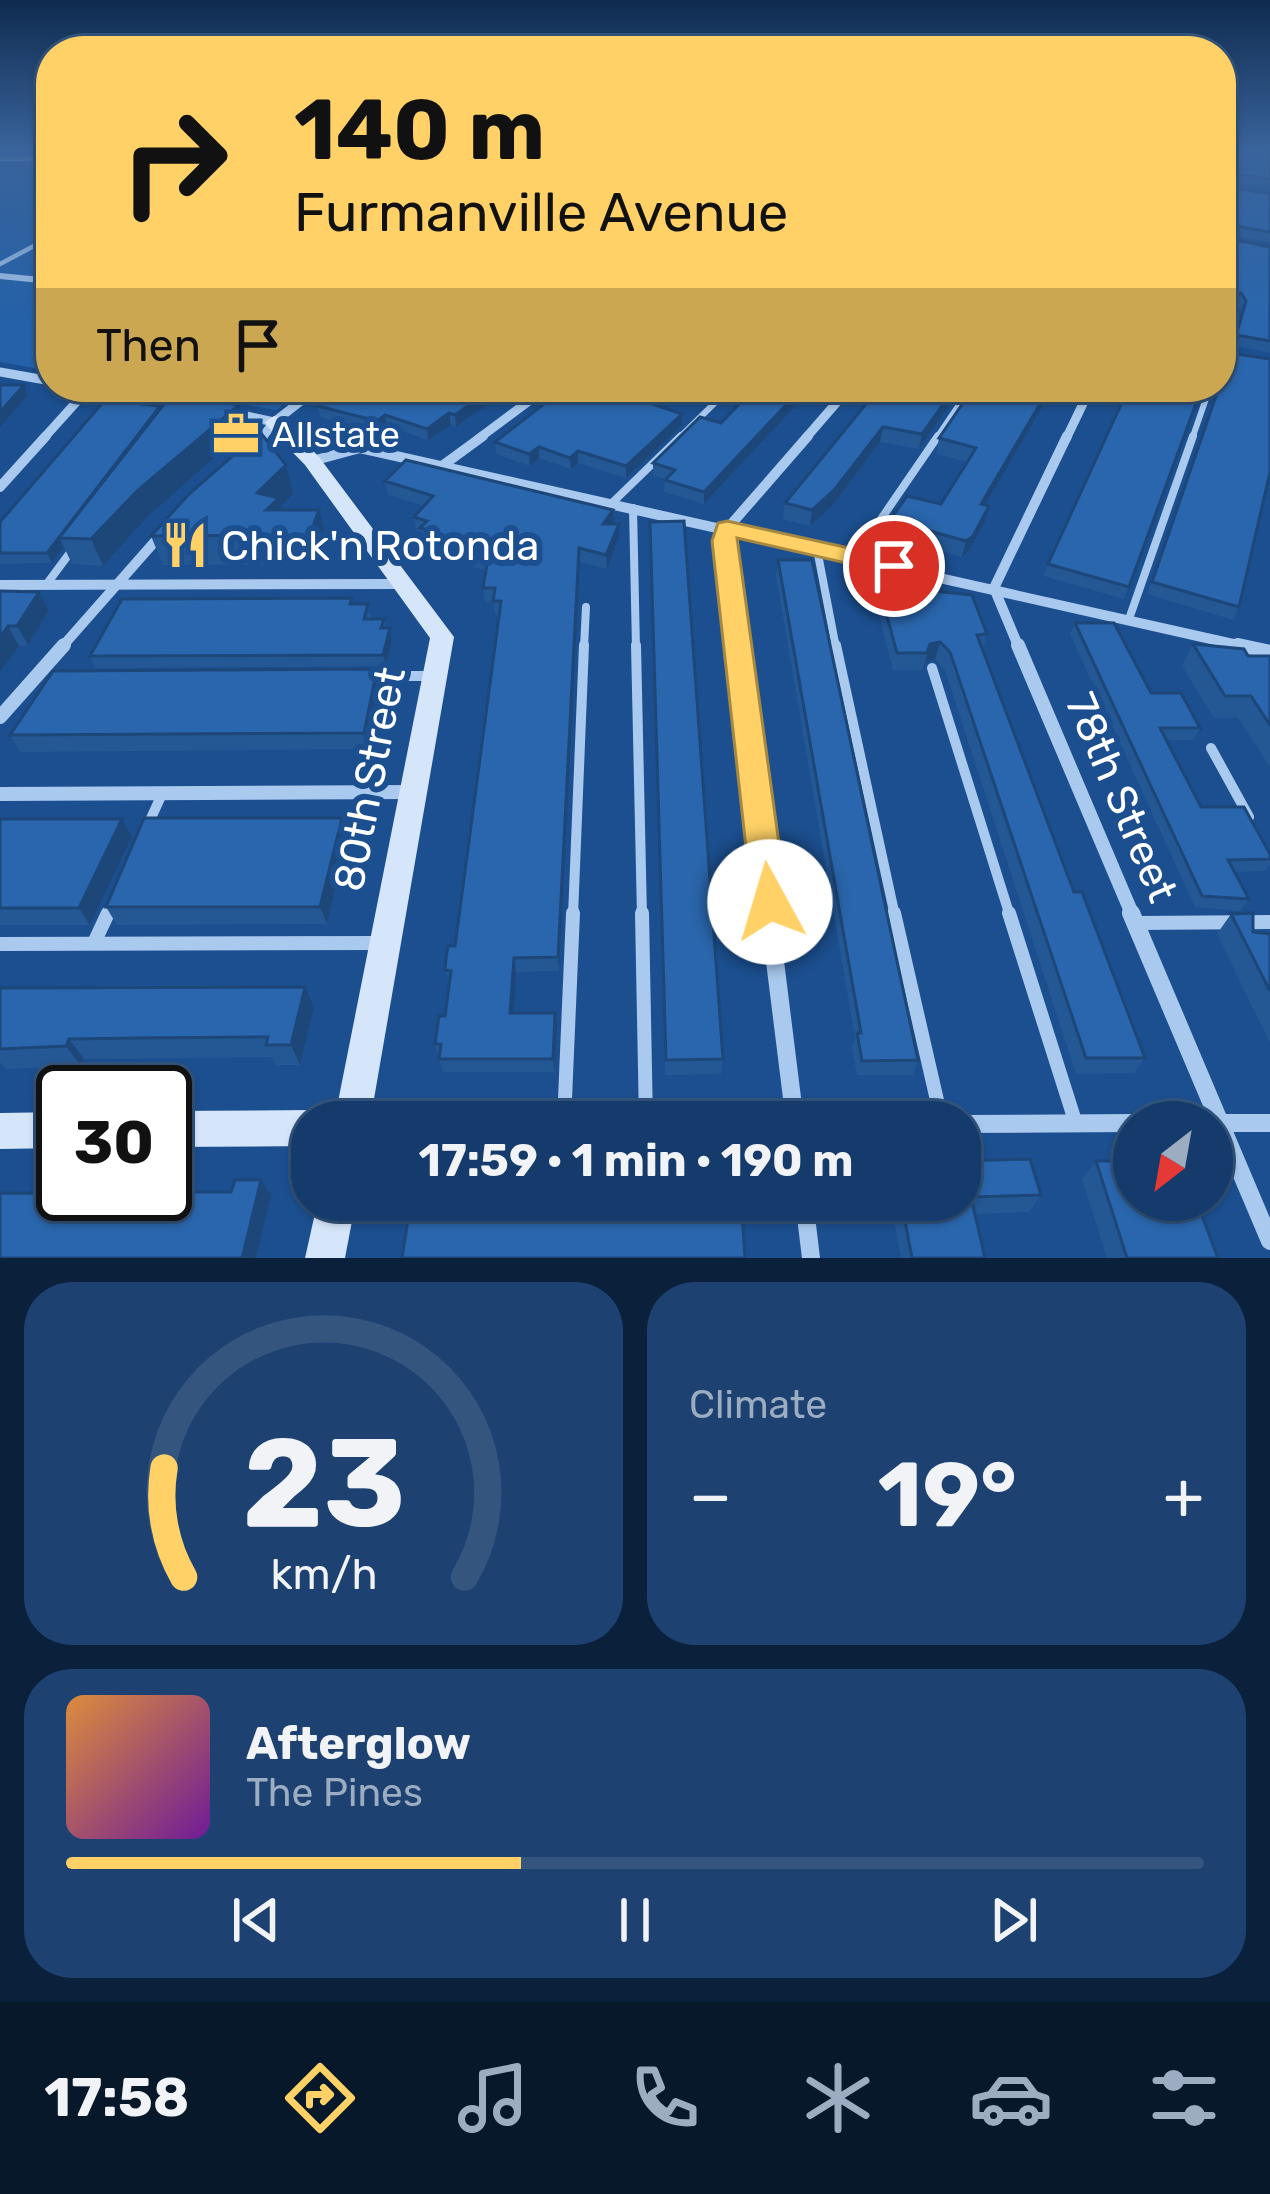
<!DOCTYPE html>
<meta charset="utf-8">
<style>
:root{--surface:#143b6b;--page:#1d4271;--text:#f1f3f6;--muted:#9dadc1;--line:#33557e;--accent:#ffd166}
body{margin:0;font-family:Rubik,sans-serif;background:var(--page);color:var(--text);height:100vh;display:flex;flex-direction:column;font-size:45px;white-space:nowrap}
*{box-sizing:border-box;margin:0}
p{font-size:39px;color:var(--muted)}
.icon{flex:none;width:66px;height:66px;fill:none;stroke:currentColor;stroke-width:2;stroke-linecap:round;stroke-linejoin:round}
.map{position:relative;height:1258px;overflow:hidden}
.drawer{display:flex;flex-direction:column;gap:24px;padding:24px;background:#0b203b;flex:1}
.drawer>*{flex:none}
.banner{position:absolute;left:36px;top:36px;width:1200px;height:366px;border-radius:48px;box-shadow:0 3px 9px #0004,0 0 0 3px var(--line);background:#ffd166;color:#111;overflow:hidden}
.needle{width:78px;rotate:211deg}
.buttons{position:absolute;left:1113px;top:1101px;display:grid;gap:24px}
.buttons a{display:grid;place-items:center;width:120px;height:120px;border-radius:50%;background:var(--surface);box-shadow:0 3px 9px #0004,0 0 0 3px var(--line);font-size:60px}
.speed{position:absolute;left:36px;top:1065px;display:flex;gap:24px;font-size:60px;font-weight:700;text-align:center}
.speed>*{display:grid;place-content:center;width:156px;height:156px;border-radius:50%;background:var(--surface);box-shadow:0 3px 9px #0004,0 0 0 3px var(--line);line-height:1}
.speed .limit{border:6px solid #111;border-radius:18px;background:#fff;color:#111}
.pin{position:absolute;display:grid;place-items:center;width:102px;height:102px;color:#fff;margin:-51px;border:6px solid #fff;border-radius:50%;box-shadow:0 3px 12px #0007}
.me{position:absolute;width:132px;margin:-66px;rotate:354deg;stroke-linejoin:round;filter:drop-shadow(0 0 9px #0008)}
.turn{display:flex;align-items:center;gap:42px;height:252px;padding:0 60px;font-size:54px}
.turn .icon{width:156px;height:156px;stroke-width:2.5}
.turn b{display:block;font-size:84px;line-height:102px}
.then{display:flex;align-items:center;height:114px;padding:0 60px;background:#0003;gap:24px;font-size:45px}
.big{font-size:90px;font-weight:700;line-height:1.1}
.drawer .tile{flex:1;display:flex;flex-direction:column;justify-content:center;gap:18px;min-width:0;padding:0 42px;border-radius:48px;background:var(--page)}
.drawer .dial{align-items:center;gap:0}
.dial svg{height:312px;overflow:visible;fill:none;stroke:var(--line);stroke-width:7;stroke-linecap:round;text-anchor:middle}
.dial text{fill:var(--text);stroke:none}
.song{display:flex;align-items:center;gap:36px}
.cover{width:144px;height:144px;border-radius:18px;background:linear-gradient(135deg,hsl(30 70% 55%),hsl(280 70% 35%))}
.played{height:12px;border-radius:6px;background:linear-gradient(90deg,var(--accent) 40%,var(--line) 40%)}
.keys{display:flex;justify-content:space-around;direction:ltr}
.heat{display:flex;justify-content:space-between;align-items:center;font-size:66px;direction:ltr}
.drawer .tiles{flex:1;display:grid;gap:24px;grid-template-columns:1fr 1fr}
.tile:last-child{grid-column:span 2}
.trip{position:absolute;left:291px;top:1101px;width:690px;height:120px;border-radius:48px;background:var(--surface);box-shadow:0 3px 9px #0004,0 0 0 3px var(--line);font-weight:700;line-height:120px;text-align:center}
.tabs{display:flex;height:192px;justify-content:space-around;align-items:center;background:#08182b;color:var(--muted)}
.tabs .icon{width:84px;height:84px}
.tabs .selected{color:var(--accent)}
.tabs b{font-size:54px;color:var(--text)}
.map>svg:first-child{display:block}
.green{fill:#2461a8}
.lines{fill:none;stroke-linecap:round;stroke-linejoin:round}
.lane-far4{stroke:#a9c9ee;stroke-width:4.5}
.lane-far3{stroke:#a9c9ee;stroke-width:6}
.lane-far2{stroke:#a9c9ee;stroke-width:8}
.lane-far1{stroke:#a9c9ee;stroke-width:10}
.lane{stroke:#a9c9ee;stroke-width:14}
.street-far3{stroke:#a9c9ee;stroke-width:9}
.street-far2{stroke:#a9c9ee;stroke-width:10}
.street-far1{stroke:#a9c9ee;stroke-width:14}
.street{stroke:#a9c9ee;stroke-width:18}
.secondary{fill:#d6e6fa;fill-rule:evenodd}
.wall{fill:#245895}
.shaded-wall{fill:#1d4779}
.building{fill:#2a66ad;stroke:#1d4779;stroke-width:3}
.route{fill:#ffd166;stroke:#a68842;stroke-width:3}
.labels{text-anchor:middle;stroke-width:12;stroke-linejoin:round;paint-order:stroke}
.far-poi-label{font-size:36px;fill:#fff;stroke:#1b4f8f;text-anchor:start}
.poi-label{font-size:42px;fill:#fff;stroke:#1b4f8f;text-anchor:start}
.street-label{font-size:42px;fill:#fff;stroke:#1b4f8f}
</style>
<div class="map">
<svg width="1270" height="1258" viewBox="0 0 1270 1258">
<rect width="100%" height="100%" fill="#1b4f8f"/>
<g class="green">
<path d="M0,147H51V371L0,362Z"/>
<path d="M144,387H306L276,410Z"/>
</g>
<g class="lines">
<g class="lane-far4">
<path d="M0,159H51"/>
<path d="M0,264L51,237"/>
</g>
<g class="lane-far3">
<path d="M0,276L51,281"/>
<path d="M1221,356L1234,310"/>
<path d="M678,439L731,387"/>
<path d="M936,439L971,387"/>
<path d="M1192,439L1210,387"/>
</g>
<g class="lane-far2">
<path d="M612,503L681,436"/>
<path d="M633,508L636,648"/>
<path d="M817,549L836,648"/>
<path d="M855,557L938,436"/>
<path d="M46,585L75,546"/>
<path d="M1129,619L1193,436"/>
<path d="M584,648L586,607"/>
</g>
<g class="lane-far1">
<path d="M636,645L642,916"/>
<path d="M836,645L895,916"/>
<path d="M932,668L1010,916"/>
<path d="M371,676H432"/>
<path d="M1211,748L1249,817"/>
<path d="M147,827L162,794"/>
<path d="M107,916L113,902"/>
<path d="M573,916L584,645"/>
</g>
<g class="lane">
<path d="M642,913L646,1122"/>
<path d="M894,913L942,1122"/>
<path d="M1009,913L1076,1124"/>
<path d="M1137,923L1270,922"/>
<path d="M94,943L108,913"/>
<path d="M0,944L382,943"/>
<path d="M564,1122L573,913"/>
</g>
<g class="street-far3">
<path d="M0,372L51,381"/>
<path d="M85,387L179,403"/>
<path d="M229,412L274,422"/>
<path d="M43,439L89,388"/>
<path d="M261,439L274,422L319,387"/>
<path d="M478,439L548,387"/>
<path d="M805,439L850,387"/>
<path d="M1066,439L1091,387"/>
</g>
<g class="street-far2">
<path d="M254,447L263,436"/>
<path d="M312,461L360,448L1251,648"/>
<path d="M442,466L483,436"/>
<path d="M0,487L46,436"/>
<path d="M0,585L402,584"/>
<path d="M61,648L165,530"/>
<path d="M737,648L724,541L727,529L808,436"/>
<path d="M1019,648L994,588L1067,436"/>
</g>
<g class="street-far1">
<path d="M737,645L770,916"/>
<path d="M1018,645L1133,916"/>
<path d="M1238,645L1270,652"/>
<path d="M0,717L64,645"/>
<path d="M0,794L415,792"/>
</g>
<g class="street">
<path d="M769,913L795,1122"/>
<path d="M1131,913L1270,1241"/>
<path d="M1217,1123H1270"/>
<path d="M960,1124L1134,1123"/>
<path d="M804,1200L811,1258"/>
</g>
<g class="secondary">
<path d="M274,416L281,418L319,457L454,637L370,1122H334L430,638L305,465L267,426L265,422Z"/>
<path d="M312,1110L325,1115L328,1122H312V1146L165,1147V1111Z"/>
<path d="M63,1112V1148L0,1149V1113Z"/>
<path d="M318,1200H356L345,1258H305Z"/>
</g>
</g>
<g class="wall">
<path d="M1270,147V188L1221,182V172Z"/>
<path d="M1221,185L1223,186L1270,194V242L1221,234Z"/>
<path d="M1222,238L1270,247V353L1232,345L1241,311L1237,303Z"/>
<path d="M343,387H512L456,427L451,425L428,440L387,426L379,433L320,417L318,406Z"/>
<path d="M685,387H722L712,395Z"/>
<path d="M731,387H813L704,504L664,492L665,479L653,475V463L721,423L740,403L729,400Z"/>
<path d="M880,387H962L919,449L880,442L833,505L810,526L783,519L785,503Z"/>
<path d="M974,387L1008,463L985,505L989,506L985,522L968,552L962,557L887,536L890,520L941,504L967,462L936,454L939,438Z"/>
<path d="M1202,387L1124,599L1044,576L1048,564Z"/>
<path d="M1216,387H1221L1239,607L1233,620L1147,594L1217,389Z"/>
<path d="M659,406L682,414V425L626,478L578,463L571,469L539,458L530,466L496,454L495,442Z"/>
<path d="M160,408L246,430L148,516L103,566L72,564L64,547L52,563L0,564V522Z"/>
<path d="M385,481L619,524V537L607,569L580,562L559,971L516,972L513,1013L557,1026L555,1072H443L438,1057L435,1044L445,1016L450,984L445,970L455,946L499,615H495L493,602H485L483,588L486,571L434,554L432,544L423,542L421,532L416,531L414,517L424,506L388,495Z"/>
<path d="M293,494L281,506L282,510L326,539L318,564L163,565L151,536Z"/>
<path d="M650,537L723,1059L721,1074L665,1075Z"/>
<path d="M778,560L918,1060L913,1075H857L852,1047L855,1038L776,575Z"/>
<path d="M877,580L925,590L987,634L983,649L1074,892L1145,1058L1134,1073L1076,1074L945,670L935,659L926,661L923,670H893L874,596Z"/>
<path d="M0,591L39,592L49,611L28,645L19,646L0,672Z"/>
<path d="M353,604L371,615L370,619H384L386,628L392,640L386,666L96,668L90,656Z"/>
<path d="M1075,623L1151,693L1200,728L1193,740H1166L1201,807L1270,854V864L1265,871L1234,872L1249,899L1240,911L1195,907L1070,634Z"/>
<path d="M1193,644L1248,656H1270V767L1238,718H1214L1182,666Z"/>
<path d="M377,669L381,686L368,749L20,752L10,735Z"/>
<path d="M0,819L132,837L90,925H0Z"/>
<path d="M347,835L327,924L117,925L106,907Z"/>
<path d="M1231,914L1253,932L1270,934V1043L1217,934Z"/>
<path d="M305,987L314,1007L300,1065H276L272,1057L84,1059L81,1066L6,1069L0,1062V988Z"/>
<path d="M960,1161L1041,1195L1029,1212L975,1214L985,1258H901L890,1200H960Z"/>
<path d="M1096,1161L1218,1258H1107L1082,1179Z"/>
</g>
<g class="shaded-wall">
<path d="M1241,293L1237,303L1227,307L1231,297Z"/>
<path d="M24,385L28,395L0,427V412Z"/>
<path d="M495,387H512L456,427L455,415Z"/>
<path d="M668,387H681L649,414V403Z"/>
<path d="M803,387H813L704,504V492Z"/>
<path d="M955,387H962L919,449L922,434Z"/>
<path d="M1050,387H1054L976,520L981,504Z"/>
<path d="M239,405L246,430L148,516L103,566L91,539L138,490Z"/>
<path d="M160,406L163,416L59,538L64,547L52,563L47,553Z"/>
<path d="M449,413L451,425L428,440L427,429Z"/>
<path d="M682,414V425L626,478V466Z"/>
<path d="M385,415L387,426L379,433L377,421Z"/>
<path d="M883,427L880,442L833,505L810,526L812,510Z"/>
<path d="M539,447V458L530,466L529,454Z"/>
<path d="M578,451V463L571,469L570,458Z"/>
<path d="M286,465L293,494L281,506L287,527L278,535L257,493Z"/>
<path d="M989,506L985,522L968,552L962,557L966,541Z"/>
<path d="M319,510L326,539L318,564L310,535Z"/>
<path d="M613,510V524H603Z"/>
<path d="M619,524V537L607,569L606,555Z"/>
<path d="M579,548L580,562L559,971L558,957Z"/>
<path d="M39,592L49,611L28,645L17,626Z"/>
<path d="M8,626L19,646L0,672V638Z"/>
<path d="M390,628L392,640L386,666L383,655Z"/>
<path d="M940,642L935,659L926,661L923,670L930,644Z"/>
<path d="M377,669L381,686L368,749L364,733Z"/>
<path d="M342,818L347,835L327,924L320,907Z"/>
<path d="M122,819L132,837L90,925L79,908Z"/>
<path d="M514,958L516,972L513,1026L510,1013Z"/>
<path d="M305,987L314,1007L300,1065L291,1045Z"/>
<path d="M555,1013L557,1026L555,1072L553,1059Z"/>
<path d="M69,1039L84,1059L81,1066L66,1046Z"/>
<path d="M261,1180L271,1195L256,1258H242Z"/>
</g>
<g class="building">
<path d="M1232,147H1270V179L1221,173Z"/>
<path d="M1221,185L1223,186L1270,194V232L1225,224L1221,228Z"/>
<path d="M1221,237L1270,247V341L1236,335L1246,301L1241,293L1231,297L1221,329Z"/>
<path d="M1221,350L1222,352L1270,359V472L1239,607L1152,582L1219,387H1221Z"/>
<path d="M0,385H24L0,412Z"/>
<path d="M343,387H495L455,415L449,413L427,429L385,415L377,421L318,406Z"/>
<path d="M566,387H668L649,403L682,414L626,466L578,451L570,458L539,447L529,454L495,442Z"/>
<path d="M731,387H803L704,492L665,480L675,470L653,463L700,417L721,423L749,394L730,388Z"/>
<path d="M880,387H955L922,434L883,427L835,489L812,510L785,503Z"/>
<path d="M974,387H1050L981,504L989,506L973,536L966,541L890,520L907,496L941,504L976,448L939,438Z"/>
<path d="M1129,387H1202L1129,587L1048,564Z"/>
<path d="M172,394L239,405L138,490L91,539L59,538Z"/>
<path d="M105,400L160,406L47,553H0V522Z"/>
<path d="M260,432L286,465L257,493L279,498L266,510H319L310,535L151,536L189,494Z"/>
<path d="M406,460L613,510L603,524H619L606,555L579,548L558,957L514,958L510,1013H555L553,1059H439L441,1044H435L439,1016H445L451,971L445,970L446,958L448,946H455L501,601H493L495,588H483L488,558L431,540L438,532L420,528L427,521L414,517L433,496L385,481Z"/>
<path d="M684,521L723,1059L666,1060L650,522Z"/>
<path d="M778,560H812L918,1060L862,1061L857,1033H861Z"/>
<path d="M900,579L902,585H924L925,590L972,595L987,634L977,635L991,672L1074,892H1082L1145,1058H1086L950,652L940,642L930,644L927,653H897L877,580Z"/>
<path d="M0,591L39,592L17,626H8L0,638Z"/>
<path d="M352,598L350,604H368L364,619H384L381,628H390L383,655L90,656L122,599Z"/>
<path d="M1075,623H1114L1151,693H1181L1200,728H1160L1201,807H1244L1270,854V859L1228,860L1249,899L1202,896Z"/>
<path d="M1193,644L1244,649L1248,656H1270V725L1251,696H1225Z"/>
<path d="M377,669L364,733L10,735L53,671Z"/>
<path d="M144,818H342L320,907H106Z"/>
<path d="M0,819H122L79,908H0Z"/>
<path d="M1253,913V932L1270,934V991L1231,914Z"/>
<path d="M305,987L291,1045H266L268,1037L137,1038L69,1039L66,1046L0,1049V988Z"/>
<path d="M1030,1159L1041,1195L971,1197L985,1258H912L901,1200H960V1161Z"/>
<path d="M1096,1161H1134V1200H1196L1218,1258H1127Z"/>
<path d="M235,1180H261L242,1258H0V1193L165,1194V1192H231Z"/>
<path d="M411,1200H741L745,1258H402Z"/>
</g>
<linearGradient id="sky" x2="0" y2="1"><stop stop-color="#0f2b4f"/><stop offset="0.46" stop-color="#39639b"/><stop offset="1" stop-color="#39639b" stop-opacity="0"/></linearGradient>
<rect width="1270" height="323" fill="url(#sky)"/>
<path class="route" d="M727,521L894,558L907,566L894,574L737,538L787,902L782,913L770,917L757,913L752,902L712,541L718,523Z"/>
<defs>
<symbol id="office-bare" viewBox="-9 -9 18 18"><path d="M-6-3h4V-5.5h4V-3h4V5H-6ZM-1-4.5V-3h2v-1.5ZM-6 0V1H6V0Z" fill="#ffd166" stroke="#1b4f8f" stroke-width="2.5" paint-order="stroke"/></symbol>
<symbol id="restaurant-bare" viewBox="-9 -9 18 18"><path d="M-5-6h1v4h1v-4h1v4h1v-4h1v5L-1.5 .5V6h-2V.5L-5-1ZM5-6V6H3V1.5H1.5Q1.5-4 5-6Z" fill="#ffd166" stroke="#1b4f8f" stroke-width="2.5" paint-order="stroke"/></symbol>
</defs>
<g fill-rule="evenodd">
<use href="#office-bare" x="203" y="401" width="66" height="66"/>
<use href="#restaurant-bare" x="152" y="512" width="66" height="66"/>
</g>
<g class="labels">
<g class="far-poi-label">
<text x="272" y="447">Allstate</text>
</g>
<g class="poi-label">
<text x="221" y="560">Chick'n Rotonda</text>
</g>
<g class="street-label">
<text transform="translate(369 779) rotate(-79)" y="15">80th Street</text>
<text transform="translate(1122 797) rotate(67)" y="15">78th Street</text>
</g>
</g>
</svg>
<div class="buttons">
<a><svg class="needle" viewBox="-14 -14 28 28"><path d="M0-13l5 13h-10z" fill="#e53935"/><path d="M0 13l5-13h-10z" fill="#9dadc1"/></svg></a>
</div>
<div class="speed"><div class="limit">30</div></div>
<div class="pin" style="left:894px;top:566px;background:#d93025"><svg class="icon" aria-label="arrive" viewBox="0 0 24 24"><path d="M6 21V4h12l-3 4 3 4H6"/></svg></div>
<svg class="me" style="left:770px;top:902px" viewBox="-20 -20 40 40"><circle r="19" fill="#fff"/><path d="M0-13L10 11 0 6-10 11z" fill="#ffd166"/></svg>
<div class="trip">17:59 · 1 min · 190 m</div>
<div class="banner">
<div class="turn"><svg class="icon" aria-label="right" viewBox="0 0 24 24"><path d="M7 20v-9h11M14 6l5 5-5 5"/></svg><div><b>140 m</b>Furmanville Avenue</div></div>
<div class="then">Then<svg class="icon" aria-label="arrive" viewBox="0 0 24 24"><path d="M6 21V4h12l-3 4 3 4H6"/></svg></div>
</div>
</div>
<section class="drawer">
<div class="tiles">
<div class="tile dial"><svg viewBox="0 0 100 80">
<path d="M14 69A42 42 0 1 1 86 69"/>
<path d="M14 69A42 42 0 0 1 9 41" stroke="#ffd166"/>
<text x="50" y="56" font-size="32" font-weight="700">23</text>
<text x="50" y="72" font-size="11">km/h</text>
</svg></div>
<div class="tile"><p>Climate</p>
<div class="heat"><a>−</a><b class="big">19°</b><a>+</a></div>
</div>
<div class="tile">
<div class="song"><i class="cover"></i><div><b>Afterglow</b><p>The Pines</p></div></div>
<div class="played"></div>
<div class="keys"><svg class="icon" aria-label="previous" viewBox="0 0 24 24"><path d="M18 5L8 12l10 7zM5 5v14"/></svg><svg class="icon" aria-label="pause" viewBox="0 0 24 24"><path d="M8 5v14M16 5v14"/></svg><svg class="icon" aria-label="next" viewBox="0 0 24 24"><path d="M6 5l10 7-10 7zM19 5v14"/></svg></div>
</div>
</div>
</section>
<nav class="tabs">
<b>17:58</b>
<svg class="icon selected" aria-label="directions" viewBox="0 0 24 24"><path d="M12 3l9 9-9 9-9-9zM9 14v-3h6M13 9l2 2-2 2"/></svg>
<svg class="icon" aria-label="music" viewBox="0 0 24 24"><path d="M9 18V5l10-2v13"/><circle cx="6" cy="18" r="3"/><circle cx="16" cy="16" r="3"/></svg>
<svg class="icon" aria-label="phone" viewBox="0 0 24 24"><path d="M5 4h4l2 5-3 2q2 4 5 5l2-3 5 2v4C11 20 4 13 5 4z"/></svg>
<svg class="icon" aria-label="climate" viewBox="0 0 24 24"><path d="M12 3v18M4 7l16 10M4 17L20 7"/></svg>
<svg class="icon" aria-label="car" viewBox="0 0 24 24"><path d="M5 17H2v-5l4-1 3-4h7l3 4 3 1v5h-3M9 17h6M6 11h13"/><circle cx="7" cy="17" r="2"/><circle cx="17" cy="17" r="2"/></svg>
<svg class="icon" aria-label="filters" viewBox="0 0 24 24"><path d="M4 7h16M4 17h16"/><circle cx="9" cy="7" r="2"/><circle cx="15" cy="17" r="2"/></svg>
</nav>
